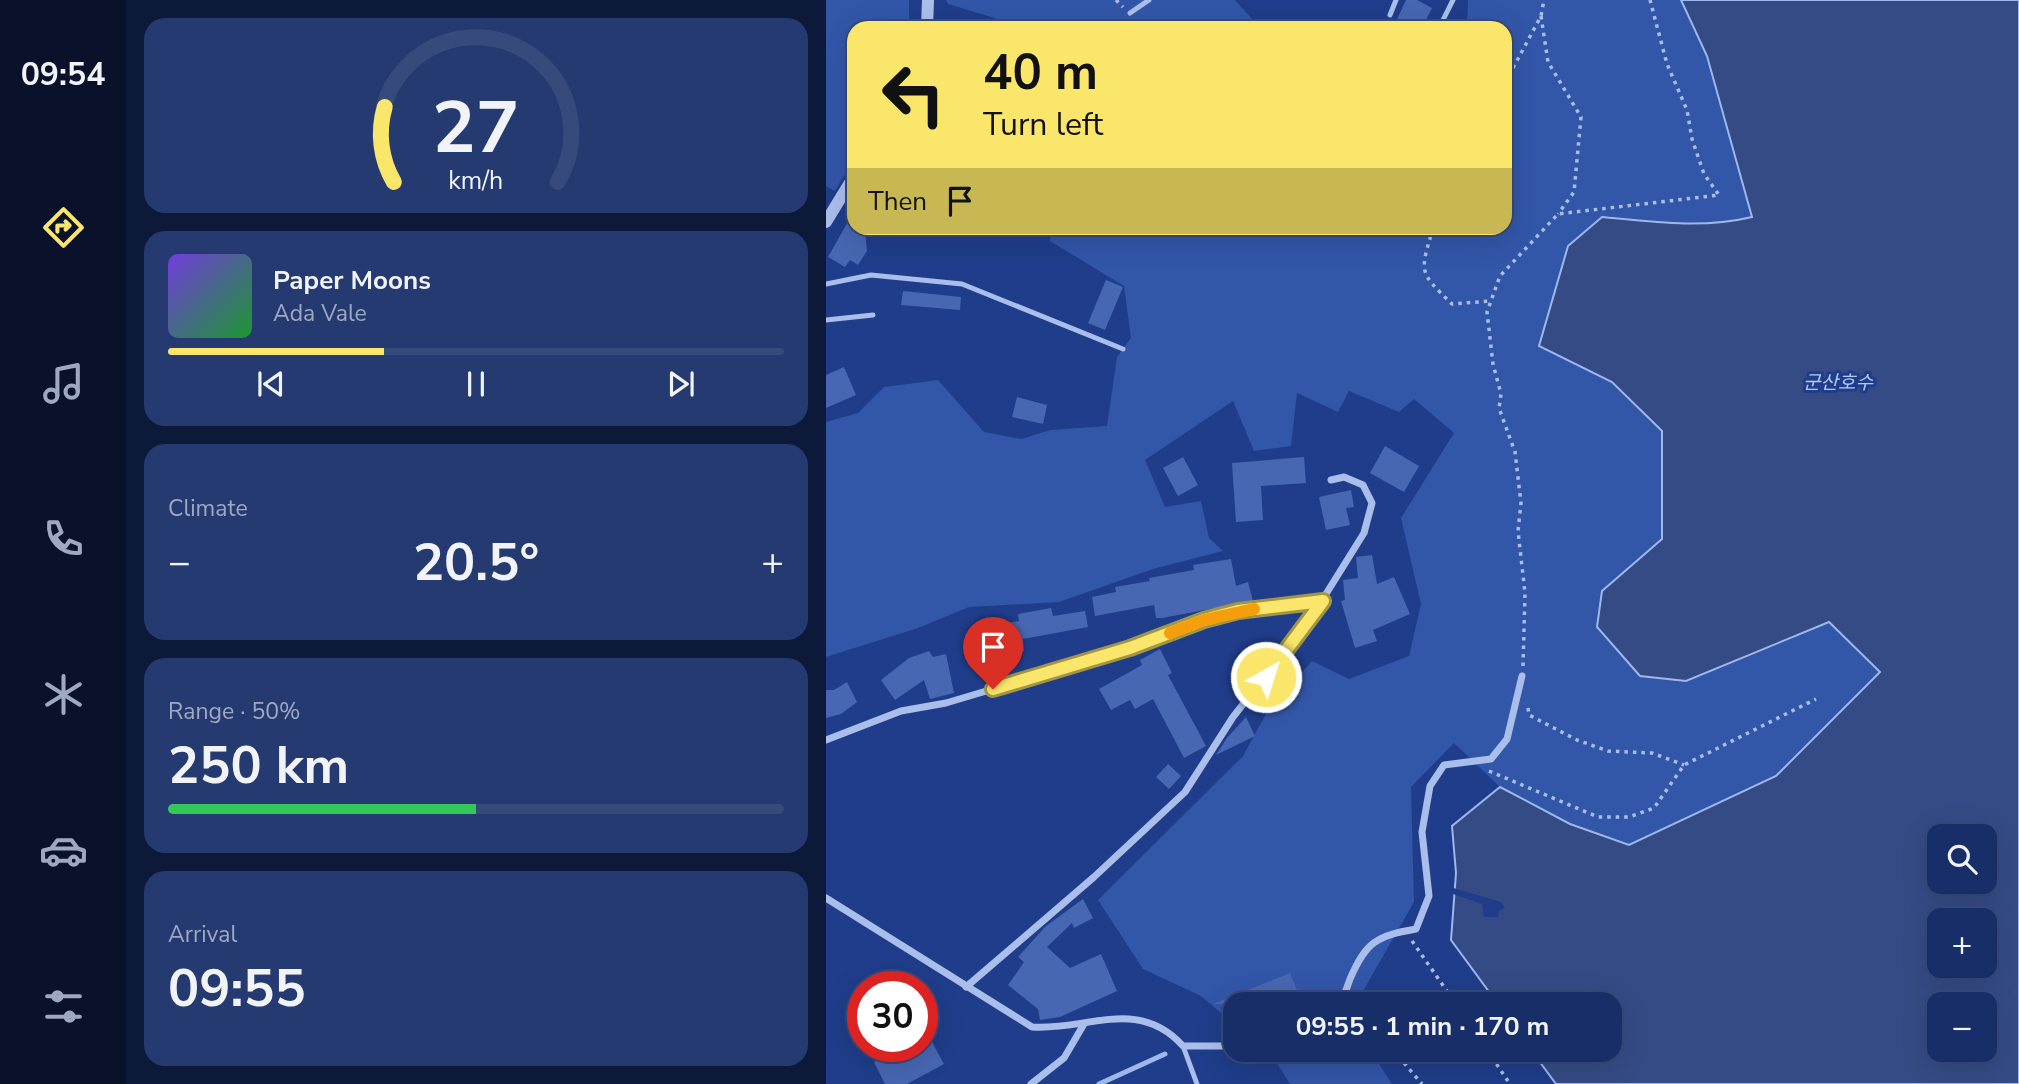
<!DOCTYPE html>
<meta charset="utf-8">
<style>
:root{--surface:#172e68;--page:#243a71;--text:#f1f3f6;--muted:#9ea8c0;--line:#364a7c;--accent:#fae66a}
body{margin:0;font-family:"Nunito Sans","Noto Sans KR",sans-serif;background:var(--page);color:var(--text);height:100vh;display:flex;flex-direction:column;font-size:26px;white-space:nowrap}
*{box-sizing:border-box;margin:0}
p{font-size:23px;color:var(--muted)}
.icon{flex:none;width:38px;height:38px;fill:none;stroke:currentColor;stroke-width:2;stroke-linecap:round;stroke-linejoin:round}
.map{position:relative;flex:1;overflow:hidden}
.drawer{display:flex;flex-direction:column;gap:18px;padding:18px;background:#0d1939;width:700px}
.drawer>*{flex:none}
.banner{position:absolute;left:21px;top:21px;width:665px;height:214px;border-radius:21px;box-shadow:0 7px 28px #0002,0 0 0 2px var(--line);background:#fae66a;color:#111;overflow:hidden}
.controls{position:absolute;left:1101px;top:824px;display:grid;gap:14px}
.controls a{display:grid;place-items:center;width:70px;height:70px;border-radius:14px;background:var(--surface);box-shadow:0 7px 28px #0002,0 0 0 2px var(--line);font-size:35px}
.speed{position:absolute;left:21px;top:971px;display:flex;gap:14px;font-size:35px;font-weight:700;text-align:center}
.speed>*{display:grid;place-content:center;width:91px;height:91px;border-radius:50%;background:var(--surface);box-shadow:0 7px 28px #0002,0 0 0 2px var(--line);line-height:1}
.speed .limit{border:10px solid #d22;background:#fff;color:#111}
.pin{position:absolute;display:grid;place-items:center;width:60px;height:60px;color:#fff;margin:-72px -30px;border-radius:50% 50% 50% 0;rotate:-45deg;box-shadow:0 0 7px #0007}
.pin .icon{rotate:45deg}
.me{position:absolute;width:77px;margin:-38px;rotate:39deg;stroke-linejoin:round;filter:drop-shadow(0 0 5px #0008)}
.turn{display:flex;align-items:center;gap:24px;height:147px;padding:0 21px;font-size:32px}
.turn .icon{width:91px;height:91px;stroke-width:2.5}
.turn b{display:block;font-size:49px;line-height:60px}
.then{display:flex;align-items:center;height:66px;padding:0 21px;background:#0003;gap:14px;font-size:26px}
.big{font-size:52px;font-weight:700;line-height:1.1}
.drawer .tile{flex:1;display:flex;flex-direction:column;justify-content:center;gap:10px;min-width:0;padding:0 24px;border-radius:21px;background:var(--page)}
.drawer .dial{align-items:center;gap:0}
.dial svg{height:182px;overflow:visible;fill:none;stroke:var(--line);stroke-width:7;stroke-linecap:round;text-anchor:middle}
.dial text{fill:var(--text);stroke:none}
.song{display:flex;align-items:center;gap:21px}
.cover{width:84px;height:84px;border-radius:10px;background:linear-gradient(135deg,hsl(260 70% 55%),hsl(130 70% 35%))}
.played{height:7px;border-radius:4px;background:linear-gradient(90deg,var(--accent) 35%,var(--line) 35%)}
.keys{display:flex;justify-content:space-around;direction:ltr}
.heat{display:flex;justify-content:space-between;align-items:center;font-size:38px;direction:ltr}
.charge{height:10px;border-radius:5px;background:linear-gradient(90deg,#34c759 50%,var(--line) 0)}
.trip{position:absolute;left:397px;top:992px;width:399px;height:70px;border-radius:21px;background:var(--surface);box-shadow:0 7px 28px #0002,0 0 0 2px var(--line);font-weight:700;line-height:70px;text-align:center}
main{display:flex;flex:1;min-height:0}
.menu{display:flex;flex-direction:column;width:126px;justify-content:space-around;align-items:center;background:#09122a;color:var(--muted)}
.menu .icon{width:49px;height:49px}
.menu .current{color:var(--accent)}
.menu b{font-size:32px;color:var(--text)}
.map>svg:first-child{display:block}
.green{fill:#3256a8}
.water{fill:#354b85;stroke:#9eb7ed;stroke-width:2;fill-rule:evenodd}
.pier{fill:#1f3d8a}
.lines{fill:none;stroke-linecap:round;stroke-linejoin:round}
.stream{stroke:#9eb7ed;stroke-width:5}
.building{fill:#4767b2}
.path{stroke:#aabeeb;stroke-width:3.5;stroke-dasharray:3.5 5;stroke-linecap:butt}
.service{stroke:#aabeeb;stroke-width:5}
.minor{stroke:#aabeeb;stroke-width:7}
.tertiary{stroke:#aabeeb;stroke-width:12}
.route-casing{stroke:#a29645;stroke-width:18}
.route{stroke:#fae66a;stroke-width:12}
.slow{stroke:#f59e0b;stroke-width:12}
.labels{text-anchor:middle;stroke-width:6;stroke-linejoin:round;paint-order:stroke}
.water-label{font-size:19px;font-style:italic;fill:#b6c9f3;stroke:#1f3d8a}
</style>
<main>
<nav class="menu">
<b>09:54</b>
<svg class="icon current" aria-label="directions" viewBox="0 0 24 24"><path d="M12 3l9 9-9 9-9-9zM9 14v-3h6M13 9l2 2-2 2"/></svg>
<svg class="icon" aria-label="music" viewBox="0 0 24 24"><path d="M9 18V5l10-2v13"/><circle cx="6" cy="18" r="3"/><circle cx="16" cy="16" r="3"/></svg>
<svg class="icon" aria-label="phone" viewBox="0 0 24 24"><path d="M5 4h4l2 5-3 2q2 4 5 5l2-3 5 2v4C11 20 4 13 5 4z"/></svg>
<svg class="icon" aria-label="climate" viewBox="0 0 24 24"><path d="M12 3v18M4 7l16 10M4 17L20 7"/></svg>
<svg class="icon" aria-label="car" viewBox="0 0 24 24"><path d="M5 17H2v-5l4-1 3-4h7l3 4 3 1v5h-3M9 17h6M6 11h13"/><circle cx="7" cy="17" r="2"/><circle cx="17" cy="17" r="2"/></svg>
<svg class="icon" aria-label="filters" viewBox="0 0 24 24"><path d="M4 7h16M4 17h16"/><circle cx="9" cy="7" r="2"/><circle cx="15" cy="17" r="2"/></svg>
</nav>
<section class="drawer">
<div class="tile dial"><svg viewBox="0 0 100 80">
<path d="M14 69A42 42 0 1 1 86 69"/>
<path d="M14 69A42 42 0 0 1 10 36" stroke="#fae66a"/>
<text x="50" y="56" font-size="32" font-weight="700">27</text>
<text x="50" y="72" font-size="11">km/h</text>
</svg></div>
<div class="tile">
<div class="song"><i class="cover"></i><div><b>Paper Moons</b><p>Ada Vale</p></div></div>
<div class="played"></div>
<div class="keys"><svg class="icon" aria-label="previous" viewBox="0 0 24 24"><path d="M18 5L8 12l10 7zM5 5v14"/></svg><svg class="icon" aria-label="pause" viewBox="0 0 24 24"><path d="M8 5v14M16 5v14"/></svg><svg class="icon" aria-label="next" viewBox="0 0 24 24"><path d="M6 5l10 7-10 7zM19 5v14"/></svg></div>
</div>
<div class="tile"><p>Climate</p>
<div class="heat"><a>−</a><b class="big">20.5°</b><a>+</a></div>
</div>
<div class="tile"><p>Range · 50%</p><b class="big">250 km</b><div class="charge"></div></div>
<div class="tile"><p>Arrival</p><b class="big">09:55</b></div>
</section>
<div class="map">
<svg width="1193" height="1084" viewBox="0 0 1193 1084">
<rect width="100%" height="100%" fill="#1f3d8a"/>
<g class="green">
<path d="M0,0H83V28H28V160L9,191L0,186Z"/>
<path d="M120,0H409L434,28H186L175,20L122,4Z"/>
<path d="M642,0H855L881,56L926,218L858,226L776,217L713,346L786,382L836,431V539L776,591L771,627L814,676L860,681L1004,622L1054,672L950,776L802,846L744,824L674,787L628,743L585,787L588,902L533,998V1004H410L409,1025L375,996L317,969L272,900L417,756L441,712L486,661L523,679L583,656L595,604L575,518L628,433L588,399L573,412L523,391L512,412L471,393L465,446L428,451L407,401L319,460L339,507L375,501L383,538L397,551L327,569L233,602L143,607L92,628L0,657V422L32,413L58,387L112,380L158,432L195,439L225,430L281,426L291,357L305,338L298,286L224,241V228H679V28H641Z"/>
<path d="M438,1050H544L566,1084H464L448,1058Z"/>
</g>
<path class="water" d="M855,0H1193V1084H730L705,1050H784V1004H672L625,940L630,873L626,826L674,787L744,824L803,845L950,776L1054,672L1003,622L860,681L814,676L771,627L776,591L836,539V431L786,382L713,346L742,246L776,217C827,222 876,229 926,217L881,56ZM1113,836H1158V882H1113ZM1113,920H1158V966H1113ZM1113,1004H1158V1050H1113Z"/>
<path class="pier" d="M624,887L675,902L679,908L673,911L672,917H658L656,904L624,893Z"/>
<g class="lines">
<path class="stream" d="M273,1084L339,1054"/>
</g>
<g class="building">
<path d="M580,0H591L606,8L596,28H567Z"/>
<path d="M23,220L28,223V228L39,230L41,251L32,265L24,260L19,267L2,257Z"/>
<path d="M280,280L297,287L279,330L262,323Z"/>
<path d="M77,291L135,297L134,310L75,305Z"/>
<path d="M18,367L30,395L0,408V375Z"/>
<path d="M191,397L221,405L217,424L186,417Z"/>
<path d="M559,446L593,466L578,492L544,473Z"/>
<path d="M357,457L372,485L352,496L337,468Z"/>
<path d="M478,457L480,483L435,486L437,520L410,522L406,463Z"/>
<path d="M525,490L528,507L520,508L524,525L500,530L493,497Z"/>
<path d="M546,555L551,584L568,577L584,614L547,630L551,641L529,648L515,601L519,600L517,580L532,578L530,557Z"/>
<path d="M405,559L410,586L422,582L427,601L336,618H330L328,605L269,616L266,597L290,592L289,587L324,581L323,578L368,570L367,565Z"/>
<path d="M225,608L227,616L259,611L262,627L197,639L198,651L175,655L170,625L193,621L192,614Z"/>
<path d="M334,649L346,673L342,675L380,746L358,758L327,699L309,709L304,700L285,710L273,689L316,665L314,660Z"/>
<path d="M103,651L107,657L120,654L128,693L104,699L98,680L69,700L55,680L83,658Z"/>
<path d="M21,682L31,702L15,714L0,718V690H8Z"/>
<path d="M420,717L429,736L390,755L401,738Z"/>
<path d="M342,764L355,776L343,789L330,777Z"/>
<path d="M257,899L267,918L248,928L246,923L221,947L244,968L275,954L291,991L234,1017L214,1020L212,1009L182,985L198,962L192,957L220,926Z"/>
<path d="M464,973L473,995L448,1004H387Z"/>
<path d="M96,1024L118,1064L81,1084H59L48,1062L83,1046H96Z"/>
</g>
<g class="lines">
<g class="path">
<path d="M290,0L297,7"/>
<path d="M715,16L722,62L755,117L748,192L732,214"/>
<path d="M679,83L715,16L718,0"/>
<path d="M607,228C594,273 592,271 626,304L665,301"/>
<path d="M697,666L699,593L692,531L695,503L689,452L673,408L675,394L667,364L661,312L674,276L732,214L893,195L878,174L866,139L861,110L841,64L824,0"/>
<path d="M702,708L703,715L751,740L782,751L826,753L858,765"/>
<path d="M663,771L772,817H803L828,808L858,765L990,699"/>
<path d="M586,941L630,1004"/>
<path d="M533,991L540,1004"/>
<path d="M567,1050L596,1084"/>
<path d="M661,1050L684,1084"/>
</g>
<g class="service">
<path d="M304,13L323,0"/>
<path d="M564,15L570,0"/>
<path d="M613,28L627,0"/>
<path d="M0,284L45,275L136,284L297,349"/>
<path d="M0,320L47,315"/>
<path d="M357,1046L371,1084"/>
</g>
<g class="minor">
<path d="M0,740L75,711L120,703L167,689L304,648L378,620L412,611L497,601"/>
<path d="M0,898L206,1027C261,1031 312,996 357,1046H410"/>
<path d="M140,987L268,877L359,792L407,717L485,618L538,533L546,503L537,485L518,477L505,480"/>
<path d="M512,1004C518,998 521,988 524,979C540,942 550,936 590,929L603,896L596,832L604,786L618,765L665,759L681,739L696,676"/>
<path d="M205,1084L238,1058L258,1024"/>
</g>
<g class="tertiary">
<path d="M101,28L102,0"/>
<path d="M0,222L28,176"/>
</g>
</g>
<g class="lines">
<defs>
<path id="route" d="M167,689L304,648L378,620L412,611L497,601L440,677"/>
</defs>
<use href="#route" class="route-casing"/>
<use href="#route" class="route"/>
<path class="slow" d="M344,633L378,620L428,609"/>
</g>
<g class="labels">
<g class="water-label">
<text x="1012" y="389">군산호수</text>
</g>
</g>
</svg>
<div class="controls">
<a><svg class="icon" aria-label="search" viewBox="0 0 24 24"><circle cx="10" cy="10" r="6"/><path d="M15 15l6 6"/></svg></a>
<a>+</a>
<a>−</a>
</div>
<div class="speed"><div class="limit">30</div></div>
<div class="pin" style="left:167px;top:689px;background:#d93025"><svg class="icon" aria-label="arrive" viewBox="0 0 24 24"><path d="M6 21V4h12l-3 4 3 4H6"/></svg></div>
<svg class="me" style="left:440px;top:677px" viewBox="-20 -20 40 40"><circle r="17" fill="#fae66a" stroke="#fff" stroke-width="3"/><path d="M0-11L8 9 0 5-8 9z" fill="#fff"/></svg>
<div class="trip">09:55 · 1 min · 170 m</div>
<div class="banner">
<div class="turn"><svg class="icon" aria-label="left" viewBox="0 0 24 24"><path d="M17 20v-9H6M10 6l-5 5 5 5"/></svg><div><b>40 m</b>Turn left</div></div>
<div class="then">Then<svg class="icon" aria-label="arrive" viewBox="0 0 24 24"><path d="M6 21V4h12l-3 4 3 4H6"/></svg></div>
</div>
</div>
</main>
